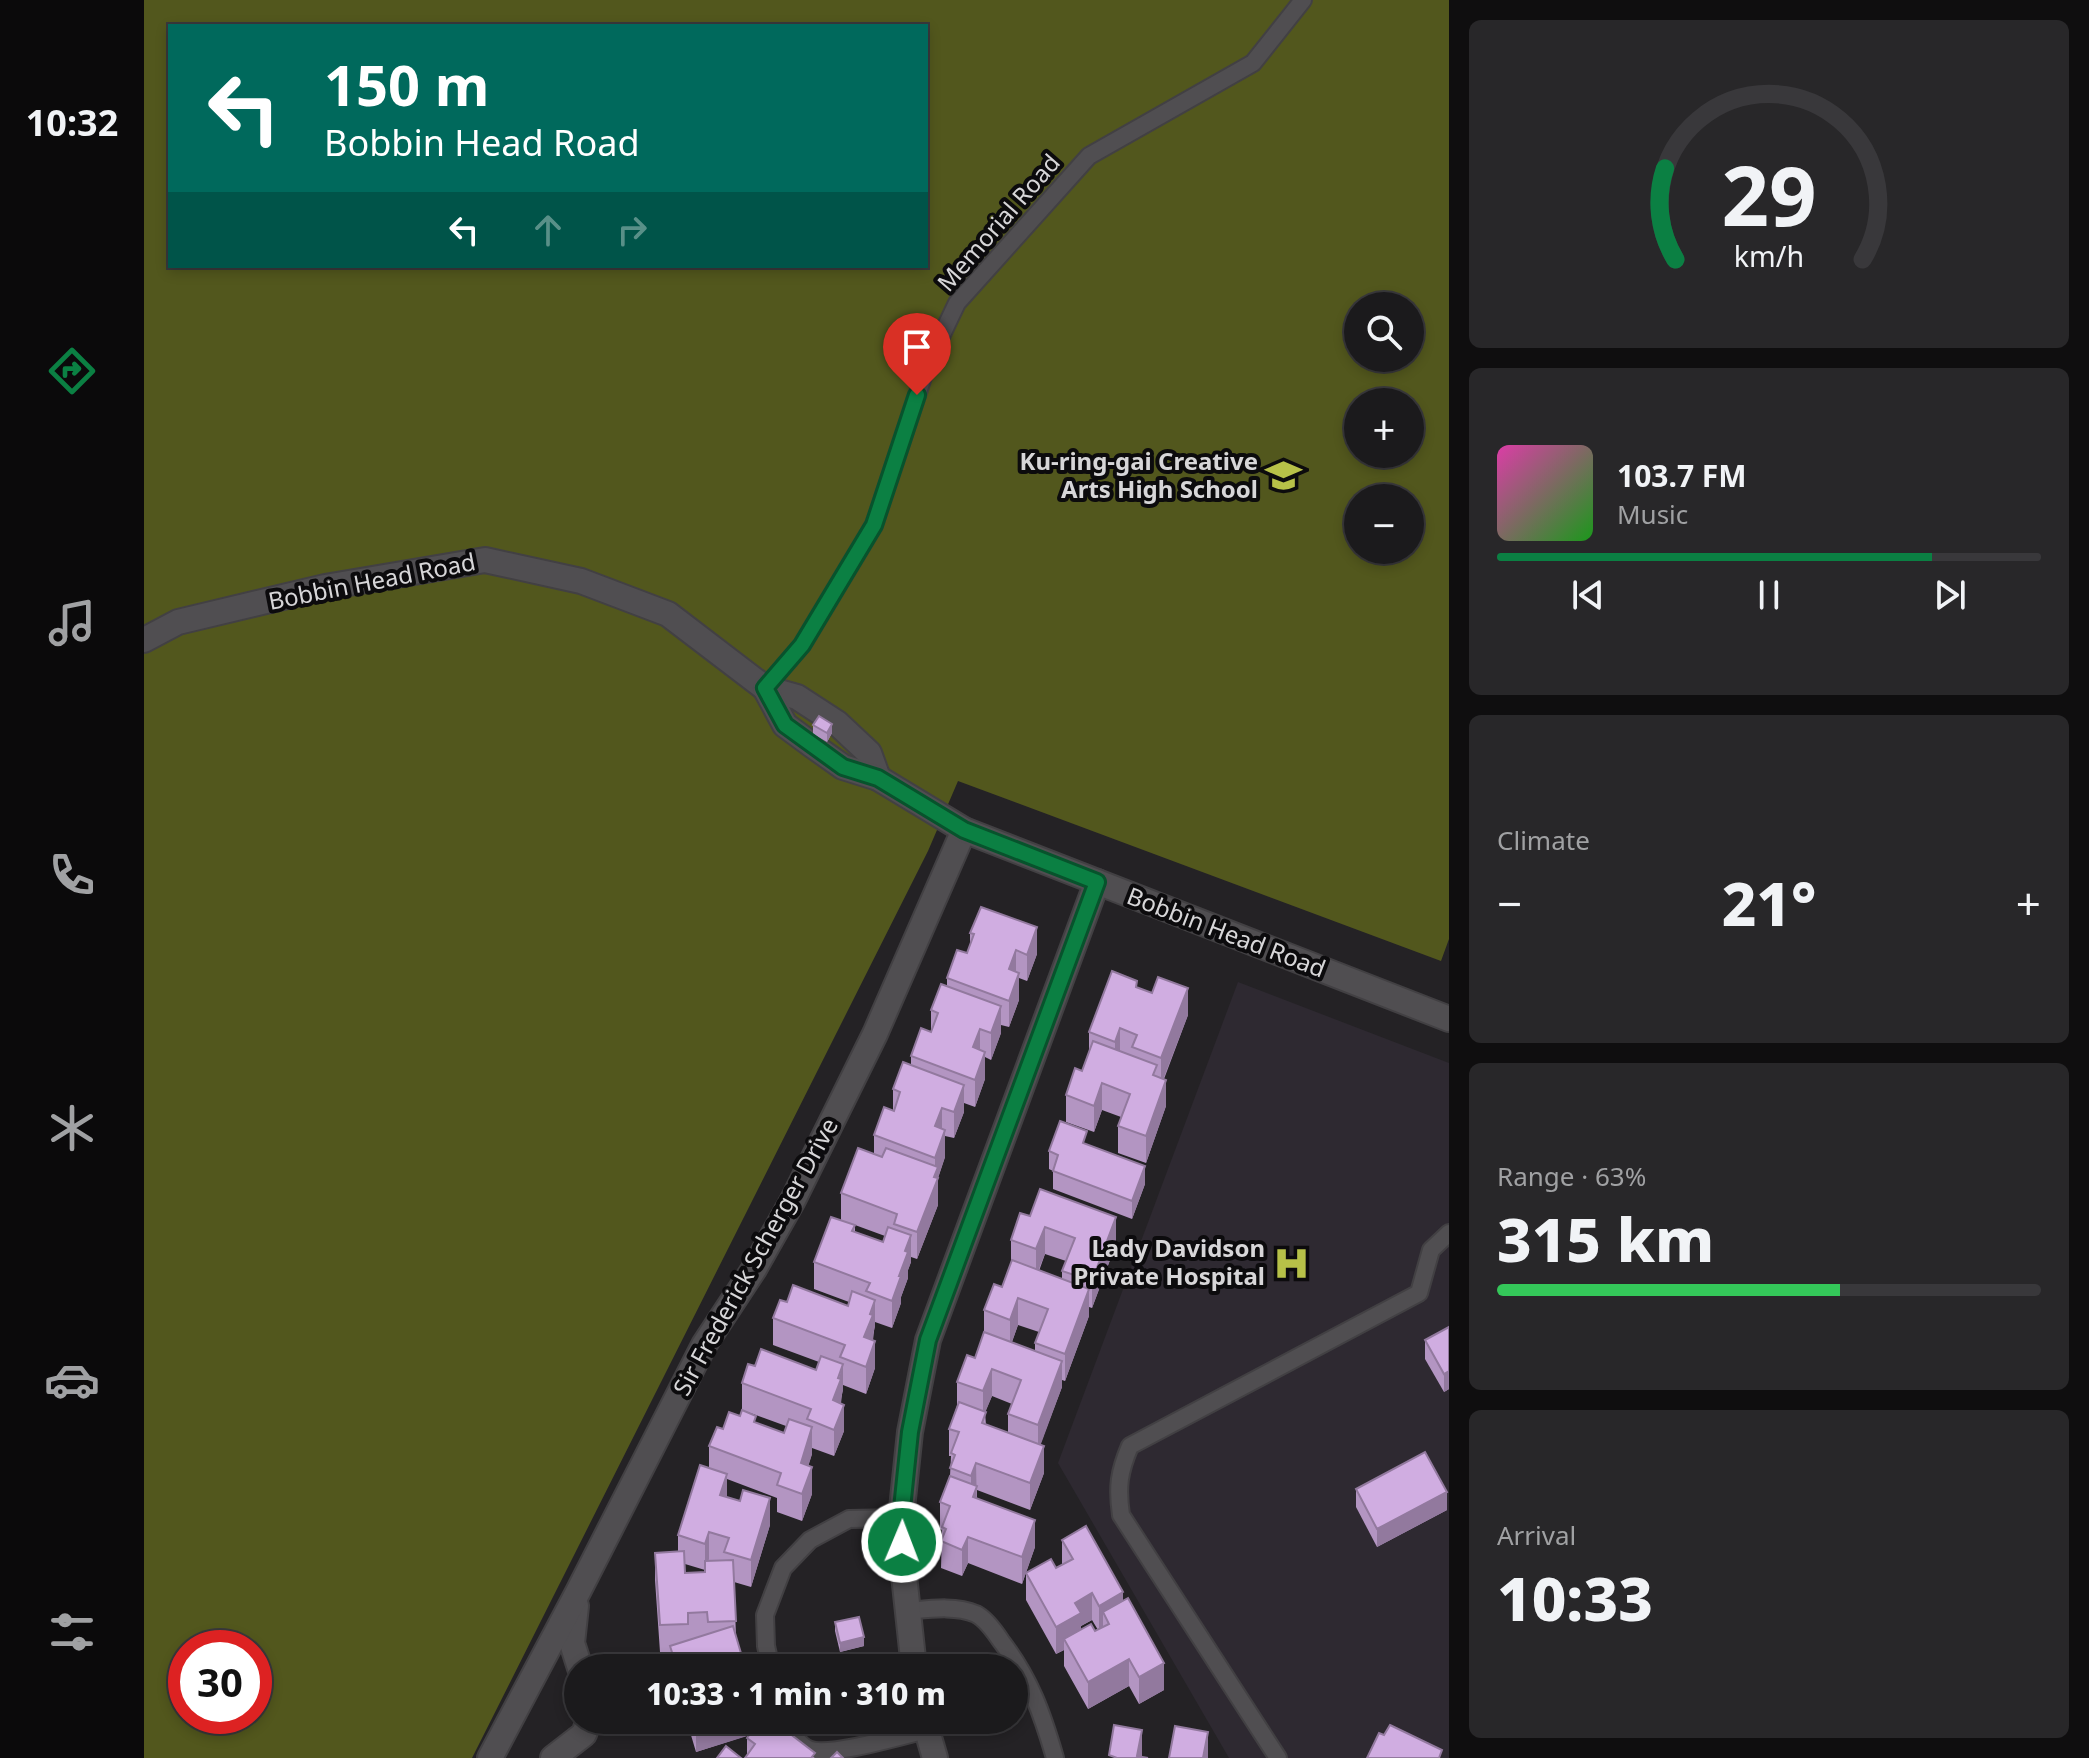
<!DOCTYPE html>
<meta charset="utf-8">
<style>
:root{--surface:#1b1a1c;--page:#282729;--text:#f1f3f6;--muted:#a0a1a3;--line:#39383b;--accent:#0b8043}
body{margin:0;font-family:"Noto Sans",sans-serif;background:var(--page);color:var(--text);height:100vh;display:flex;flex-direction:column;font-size:30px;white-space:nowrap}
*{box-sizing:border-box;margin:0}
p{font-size:26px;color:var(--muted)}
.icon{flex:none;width:44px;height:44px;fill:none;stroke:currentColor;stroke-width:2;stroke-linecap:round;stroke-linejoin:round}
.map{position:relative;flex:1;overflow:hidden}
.side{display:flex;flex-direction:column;gap:20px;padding:20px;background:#0f0e0f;width:640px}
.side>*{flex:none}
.top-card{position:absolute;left:24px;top:24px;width:760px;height:244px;border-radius:0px;box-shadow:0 4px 12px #0003,0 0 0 2px var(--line);background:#00695c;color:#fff;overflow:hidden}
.buttons{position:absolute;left:1200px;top:292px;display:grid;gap:16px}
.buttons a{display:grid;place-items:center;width:80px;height:80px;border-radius:50%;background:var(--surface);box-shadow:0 4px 12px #0003,0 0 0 2px var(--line);font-size:40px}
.speed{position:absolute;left:24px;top:1630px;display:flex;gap:16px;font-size:40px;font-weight:700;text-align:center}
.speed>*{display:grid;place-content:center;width:104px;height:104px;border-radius:50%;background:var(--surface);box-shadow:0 4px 12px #0003,0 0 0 2px var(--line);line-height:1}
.speed .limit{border:12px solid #d22;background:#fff;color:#111}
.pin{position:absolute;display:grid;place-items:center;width:68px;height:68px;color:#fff;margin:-82px -34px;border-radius:50% 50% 50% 0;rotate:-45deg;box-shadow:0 0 8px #0007}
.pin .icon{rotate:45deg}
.me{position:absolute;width:88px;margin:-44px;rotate:1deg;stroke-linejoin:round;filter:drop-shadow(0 0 6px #0008)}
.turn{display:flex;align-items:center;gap:28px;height:168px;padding:0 24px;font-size:36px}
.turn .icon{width:104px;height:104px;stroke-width:2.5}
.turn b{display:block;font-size:56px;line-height:68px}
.lanes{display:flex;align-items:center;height:76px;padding:0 24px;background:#0003;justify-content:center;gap:40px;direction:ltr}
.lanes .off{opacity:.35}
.big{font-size:60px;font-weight:800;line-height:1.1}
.side .widget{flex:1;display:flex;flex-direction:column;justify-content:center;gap:12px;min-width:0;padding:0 28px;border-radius:12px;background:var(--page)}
.side .dial{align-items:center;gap:0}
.dial svg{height:208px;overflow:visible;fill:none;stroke:var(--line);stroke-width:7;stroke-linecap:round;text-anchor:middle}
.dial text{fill:var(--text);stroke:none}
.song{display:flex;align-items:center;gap:24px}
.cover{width:96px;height:96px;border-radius:12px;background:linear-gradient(135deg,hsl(320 70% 55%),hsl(120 70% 35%))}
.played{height:8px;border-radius:4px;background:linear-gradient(90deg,var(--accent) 80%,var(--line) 80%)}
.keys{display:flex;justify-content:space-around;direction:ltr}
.heat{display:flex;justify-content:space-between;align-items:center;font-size:44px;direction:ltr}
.charge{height:12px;border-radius:6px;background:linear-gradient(90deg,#34c759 63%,var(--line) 0)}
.trip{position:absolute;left:420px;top:1654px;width:464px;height:80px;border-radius:40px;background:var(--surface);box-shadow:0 4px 12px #0003,0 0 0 2px var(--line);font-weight:800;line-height:80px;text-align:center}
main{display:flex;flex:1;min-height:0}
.menu{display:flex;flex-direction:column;width:144px;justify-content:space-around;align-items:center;background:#0b0a0b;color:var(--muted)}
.menu .icon{width:56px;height:56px}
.menu .current{color:var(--accent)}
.menu b{font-size:36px;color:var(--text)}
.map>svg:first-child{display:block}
.built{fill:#2e2931}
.forest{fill:#52571d;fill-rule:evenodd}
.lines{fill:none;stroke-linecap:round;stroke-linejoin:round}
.lane-casing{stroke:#424043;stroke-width:20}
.street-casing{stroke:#424043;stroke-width:28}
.secondary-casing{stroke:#424043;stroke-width:28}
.lane{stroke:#504e51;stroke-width:16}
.street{stroke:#504e51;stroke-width:24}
.secondary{stroke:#504e51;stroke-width:24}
.wall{fill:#b395c2;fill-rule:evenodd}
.shaded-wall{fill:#92799e}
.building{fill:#d0ade1;stroke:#92799e;stroke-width:2}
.route-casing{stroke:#07532c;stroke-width:20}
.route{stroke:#0b8043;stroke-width:14}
.labels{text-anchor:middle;stroke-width:8;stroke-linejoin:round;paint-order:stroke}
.street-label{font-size:24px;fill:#d7d6d8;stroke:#0c0b0d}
.poi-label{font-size:24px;font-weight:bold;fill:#d7d6d8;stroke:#0c0b0d;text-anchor:end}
</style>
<main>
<nav class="menu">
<b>10:32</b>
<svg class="icon current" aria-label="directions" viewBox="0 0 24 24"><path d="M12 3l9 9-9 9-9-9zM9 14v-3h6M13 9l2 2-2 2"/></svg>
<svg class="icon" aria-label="music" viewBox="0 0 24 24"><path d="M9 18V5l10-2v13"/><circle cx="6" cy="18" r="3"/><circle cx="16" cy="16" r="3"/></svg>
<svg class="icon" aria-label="phone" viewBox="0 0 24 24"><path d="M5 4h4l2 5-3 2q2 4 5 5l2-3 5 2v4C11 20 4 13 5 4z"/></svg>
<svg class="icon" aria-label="climate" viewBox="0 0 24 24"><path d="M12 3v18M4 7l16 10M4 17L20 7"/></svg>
<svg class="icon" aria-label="car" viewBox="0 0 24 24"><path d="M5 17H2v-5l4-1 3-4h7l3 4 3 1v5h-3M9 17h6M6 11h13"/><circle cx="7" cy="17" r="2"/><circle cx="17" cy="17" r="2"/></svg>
<svg class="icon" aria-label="filters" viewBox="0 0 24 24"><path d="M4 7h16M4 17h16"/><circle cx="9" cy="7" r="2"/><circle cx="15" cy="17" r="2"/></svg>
</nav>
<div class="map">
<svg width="1305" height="1758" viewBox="0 0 1305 1758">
<rect width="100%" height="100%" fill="#242225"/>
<path class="built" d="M1094,982L1305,1063V1758H1085L914,1463Z"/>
<path class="forest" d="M0,0H1305V939L1297,961L814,781L784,851L328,1758H0ZM26,26H782V266H26ZM1214,306H1266V358H1214ZM1214,402H1266V454H1214ZM1214,498H1266V550H1214ZM42,1648H110V1716H42Z"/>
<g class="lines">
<defs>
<g id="lane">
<path d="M621,688L658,645L730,525L782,368L813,303L945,156L1109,63L1159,0"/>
<path d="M764,1611C785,1609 812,1605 832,1614C842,1619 851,1632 857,1641C886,1679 898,1713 911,1758"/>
<path d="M627,1668L622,1646L621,1615L639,1568L666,1540L705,1519L757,1518"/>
<path d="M641,1720C645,1730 654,1744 664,1749C683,1758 758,1736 782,1730"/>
<path d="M1134,1758L977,1515C973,1487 975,1472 986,1446L1275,1293L1287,1250L1305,1233"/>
</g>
<g id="street">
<path d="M432,1606L428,1643L436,1668"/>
<path d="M770,1668L759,1566L757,1518L766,1432L784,1340L953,882"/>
<path d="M780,1720L791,1758"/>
<path d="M346,1758L434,1592L560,1345L610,1269L649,1200L731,1034L820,830"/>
<path d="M409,1758L440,1734L445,1720"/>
</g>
<g id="secondary">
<path d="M0,640L34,622L181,587L341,560L437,581L524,614L621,688L653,697L693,723L725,753L734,778"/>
<path d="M621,688L641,725L668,745L699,767L734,778L820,830L1305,1019"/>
</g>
</defs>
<use href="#lane" class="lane-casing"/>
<use href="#street" class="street-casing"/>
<use href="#secondary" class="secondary-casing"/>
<use href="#lane" class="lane"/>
<use href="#street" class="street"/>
<use href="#secondary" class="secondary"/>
</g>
<g class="wall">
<path d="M669,725L688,733L683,742L669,734Z"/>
<path d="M826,933L893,954L883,981L875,978V1000L865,1027L857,1025V1033L847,1060L841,1057V1079L831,1107L820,1103V1112L810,1138L801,1136V1157L794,1178V1205L773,1259L767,1257V1262L764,1270V1278L757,1297V1303L748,1328L731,1322L729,1340L731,1368L722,1394L699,1385L697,1403L700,1431L690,1456L668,1448V1454L664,1466L668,1494L658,1521L633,1512V1498L583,1479V1497L626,1525L607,1587L590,1582L592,1636L599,1668H526V1652H516L511,1580V1553L534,1552V1535L565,1468V1446L579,1429L612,1423L640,1433L642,1426L598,1410V1383L611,1366L672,1370L675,1362L629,1345V1318L643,1302L704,1306L705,1302L670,1289V1262L697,1220V1193L730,1154V1135L749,1111V1089L767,1065V1056L787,1032V1010L803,986V978L823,953L826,944ZM711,1225L741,1236L739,1242L711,1232ZM541,1564L561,1570V1572L541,1573Z"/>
<path d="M993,988L1044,1015L1020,1079L1022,1106L1002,1163L974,1153V1126L977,1117L958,1110L950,1132L922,1122V1095L938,1071L945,1051V1032Z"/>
<path d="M943,1144L1001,1184L988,1219L909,1189V1171L905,1169V1151Z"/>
<path d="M876,1213L972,1244L948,1308L945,1307V1316L921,1381L918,1380V1387L896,1445L900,1473L886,1510L833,1490V1498L891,1547L878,1584L824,1563L818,1576L797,1568L798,1530L796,1529V1502L806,1476L807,1456H805V1429L813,1406V1382L831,1358L840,1333V1310L858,1287L867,1263V1240ZM901,1254L922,1261L918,1271V1280L895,1271ZM874,1325L895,1332L891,1343V1351L868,1342ZM848,1396L868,1404L864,1414V1433L842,1425L841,1412Z"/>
<path d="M1305,1327V1389L1300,1392L1281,1359V1340Z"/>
<path d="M1212,1489L1303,1510L1233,1547L1212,1507Z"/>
<path d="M918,1540L979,1601L1020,1690L995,1704L985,1686L944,1709L920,1666V1650L912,1654L882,1600V1573L912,1568L918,1565ZM948,1620L954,1630L951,1631L937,1629V1626Z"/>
<path d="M691,1622L720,1646L696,1652L691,1631Z"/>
<path d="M544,1720H613V1725L671,1758L603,1755V1738L605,1735L552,1752L544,1725Z"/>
</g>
<g class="shaded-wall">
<path d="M688,724V733L683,742V733Z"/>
<path d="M893,927V954L883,981V955Z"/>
<path d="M872,950V977L865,969Z"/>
<path d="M875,973V1000L865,1027V1001Z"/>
<path d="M1044,988V1015L1017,1085V1058Z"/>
<path d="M857,1006V1033L847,1060V1033Z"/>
<path d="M976,1028V1055L971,1069V1042Z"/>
<path d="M836,1029V1055L829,1047Z"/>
<path d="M841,1052V1079L831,1107V1080Z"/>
<path d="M1022,1080V1106L1002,1163V1136Z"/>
<path d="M958,1083V1110L950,1132V1106Z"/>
<path d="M820,1085V1112L810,1138V1112Z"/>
<path d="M798,1108V1134L791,1126Z"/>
<path d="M801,1130V1157L794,1178V1205L773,1259V1232L791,1174V1158Z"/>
<path d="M1001,1166V1184L988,1219V1201Z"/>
<path d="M972,1217V1244L948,1308V1281Z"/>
<path d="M901,1227V1254L892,1276V1249Z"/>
<path d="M767,1235V1262L764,1270V1278L757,1297V1303L748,1328V1301L761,1251Z"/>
<path d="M945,1289V1316L921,1381V1354Z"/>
<path d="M874,1298V1325L866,1347V1320Z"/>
<path d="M731,1300V1327L729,1334V1342L720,1337Z"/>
<path d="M731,1341V1368L722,1394V1367Z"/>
<path d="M918,1361V1387L894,1452V1425Z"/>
<path d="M699,1364V1391L697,1398V1406L689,1400Z"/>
<path d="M848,1369V1396L839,1418V1391Z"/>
<path d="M1305,1371V1389L1300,1392V1374Z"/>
<path d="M700,1405V1431L690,1456V1430Z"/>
<path d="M668,1427V1454L657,1490V1463Z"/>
<path d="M900,1446V1473L886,1510V1483Z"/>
<path d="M832,1463L833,1512L827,1503V1476Z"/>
<path d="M668,1467V1494L658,1521V1494Z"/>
<path d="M583,1474V1500L576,1495Z"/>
<path d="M1303,1492V1510L1233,1547V1529Z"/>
<path d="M626,1498V1525L607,1587V1560Z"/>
<path d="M891,1520V1547L878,1584V1557Z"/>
<path d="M565,1532V1559L561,1570V1544Z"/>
<path d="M824,1537V1563L818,1576V1550Z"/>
<path d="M979,1592V1619L965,1624L959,1612V1630L955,1633V1606Z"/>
<path d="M948,1593V1620L937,1626V1639H920V1650L912,1654V1627L931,1603Z"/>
<path d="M720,1637V1646L696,1652V1643Z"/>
<path d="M985,1659V1686L944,1709V1682Z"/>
<path d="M599,1660V1668H590V1663Z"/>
<path d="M1020,1663V1690L995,1704V1677Z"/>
<path d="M568,1720H613V1733L552,1752V1725Z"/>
<path d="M998,1730V1757L993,1758Z"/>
<path d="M1064,1732V1758H1059Z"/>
</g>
<g class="building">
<path d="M675,716L688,724L683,733L669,725Z"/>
<path d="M837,907L893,927L883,955L872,950L865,969L875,973L865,1001L803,978L813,950L823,953L830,934L826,933Z"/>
<path d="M968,971L993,981L992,987L1008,993L1014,977L1044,988L1017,1058L988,1047L993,1035L976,1028L971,1042L945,1032Z"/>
<path d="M797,984L857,1006L847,1033L836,1029L829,1047L841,1052L831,1080L767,1056L777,1028L787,1032L794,1013L787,1010Z"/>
<path d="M949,1041L1013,1065L1009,1075L1022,1080L1002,1136L974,1126L986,1094L958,1083L950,1106L922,1095L931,1068L938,1071Z"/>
<path d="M759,1062L820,1085L810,1112L798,1108L791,1126L801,1130L791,1158L730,1135L740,1107L750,1111L756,1092L749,1089Z"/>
<path d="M916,1121L943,1131L939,1143L1001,1166L988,1201L909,1171L914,1155L905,1151Z"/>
<path d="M714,1148L738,1157L742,1148L794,1167L790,1177L794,1178L773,1232L750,1224L753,1214L697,1193Z"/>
<path d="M896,1189L972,1217L948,1281L918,1271L931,1238L901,1227L892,1249L867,1240L876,1213L886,1216Z"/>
<path d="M687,1217L711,1225L708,1231L739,1242L744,1227L767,1235L761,1251L764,1252L755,1276H757L748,1301L722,1291L726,1283L670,1262Z"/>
<path d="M868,1260L945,1289L921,1354L891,1343L904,1309L874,1298L866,1320L840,1310L850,1284L858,1287Z"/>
<path d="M649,1285L704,1306L708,1291L731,1300L726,1314L729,1315L720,1337L731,1341L722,1367L696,1357L701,1345L629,1318L636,1300L643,1302Z"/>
<path d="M1305,1327V1371L1300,1374L1281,1340Z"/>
<path d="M840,1332L918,1361L894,1425L864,1414L877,1380L848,1369L839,1391L813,1382L823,1355L831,1358Z"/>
<path d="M617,1349L672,1370L677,1356L699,1364L694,1378L697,1379L689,1400L700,1405L690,1430L663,1419L667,1409L598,1383L604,1364L611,1366Z"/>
<path d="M815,1402L842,1412L838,1423L900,1446L886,1483L832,1463L827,1476L806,1468L811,1455L807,1453L815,1432L805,1429Z"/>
<path d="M598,1410L612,1416L610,1422L640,1433L645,1419L668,1427L657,1463L668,1467L658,1494L633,1485L637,1473L565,1446L573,1427L579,1429L585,1412L596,1416Z"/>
<path d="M1281,1452L1303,1492L1233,1529L1212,1489Z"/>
<path d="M556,1465L583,1474L576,1495L596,1501L599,1490L626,1498L607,1560L580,1552L585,1538L565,1532L561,1544L534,1535Z"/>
<path d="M806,1476L833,1486L829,1497L891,1520L878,1557L824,1537L818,1550L797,1541L802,1529L798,1527L806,1506L796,1502Z"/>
<path d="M942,1526L979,1592L955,1606L948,1593L931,1603L937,1613L912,1627L882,1573L907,1559L912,1568L929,1559L918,1540Z"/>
<path d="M540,1551L541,1573L561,1572V1561L589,1560L592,1621L564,1622L563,1612L544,1613V1624L516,1625L511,1553Z"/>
<path d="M984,1598L1020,1663L995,1677L985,1659L944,1682L920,1639L947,1624L951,1631L965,1624L959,1612Z"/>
<path d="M715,1617L720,1637L696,1643L691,1622Z"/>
<path d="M589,1626L599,1660L590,1663L592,1668H533L526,1646Z"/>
<path d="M550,1720H568L552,1725Z"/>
<path d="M616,1720H628L671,1753L667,1758H601L611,1744L603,1738Z"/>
<path d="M970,1725L998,1730L993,1756L1004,1758H973L965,1755Z"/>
<path d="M1246,1725L1298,1750L1295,1758H1223L1235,1733L1240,1735Z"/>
<path d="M1031,1726L1064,1732L1059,1758H1025Z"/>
<path d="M582,1746L597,1758H573Z"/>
<path d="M693,1752L699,1758H687Z"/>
</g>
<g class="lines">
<defs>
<path id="route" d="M758,1542L757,1518L766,1432L784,1340L953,882L820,830L734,778L699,767L641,725L621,688L658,645L730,525L773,395"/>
</defs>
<use href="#route" class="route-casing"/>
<use href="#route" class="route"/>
</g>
<defs>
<symbol id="school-bare" viewBox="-9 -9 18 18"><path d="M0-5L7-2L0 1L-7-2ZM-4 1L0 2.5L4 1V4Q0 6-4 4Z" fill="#b7c148" stroke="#0c0b0d" stroke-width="2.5" paint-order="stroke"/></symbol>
<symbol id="hospital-bare" viewBox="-9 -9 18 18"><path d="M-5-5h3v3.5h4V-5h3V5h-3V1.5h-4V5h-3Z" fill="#b7c148" stroke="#0c0b0d" stroke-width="2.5" paint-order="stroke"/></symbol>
</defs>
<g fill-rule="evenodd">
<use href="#school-bare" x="1114" y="450" width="51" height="51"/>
<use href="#hospital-bare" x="1122" y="1238" width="51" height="51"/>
</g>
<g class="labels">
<g class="street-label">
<text transform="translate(855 223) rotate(-49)" y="8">Memorial Road</text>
<text transform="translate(228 582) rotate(-11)" y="8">Bobbin Head Road</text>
<text transform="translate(1082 933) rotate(21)" y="8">Bobbin Head Road</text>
<text transform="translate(612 1257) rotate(-61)" y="8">Sir Frederick Scherger Drive</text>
</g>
<g class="poi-label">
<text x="1114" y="470">Ku-ring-gai Creative<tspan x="1114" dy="28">Arts High School</tspan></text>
<text x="1121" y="1257">Lady Davidson<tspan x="1121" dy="28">Private Hospital</tspan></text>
</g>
</g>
</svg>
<div class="buttons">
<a><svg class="icon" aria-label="search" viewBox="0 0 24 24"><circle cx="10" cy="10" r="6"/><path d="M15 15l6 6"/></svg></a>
<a>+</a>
<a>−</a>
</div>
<div class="speed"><div class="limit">30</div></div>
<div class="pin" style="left:773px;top:395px;background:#d93025"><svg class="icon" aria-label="arrive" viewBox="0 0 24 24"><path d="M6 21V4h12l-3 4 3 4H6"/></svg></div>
<svg class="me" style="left:758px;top:1542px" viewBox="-20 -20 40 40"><circle r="17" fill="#0b8043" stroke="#fff" stroke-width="3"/><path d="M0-11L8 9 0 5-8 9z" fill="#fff"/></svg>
<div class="trip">10:33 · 1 min · 310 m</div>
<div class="top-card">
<div class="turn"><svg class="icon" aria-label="left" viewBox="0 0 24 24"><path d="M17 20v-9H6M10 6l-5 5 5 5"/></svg><div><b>150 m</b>Bobbin Head Road</div></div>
<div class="lanes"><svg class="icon" aria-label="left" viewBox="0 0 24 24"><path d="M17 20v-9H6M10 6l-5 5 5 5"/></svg><svg class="icon off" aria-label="ahead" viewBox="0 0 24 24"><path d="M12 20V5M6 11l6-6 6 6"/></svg><svg class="icon off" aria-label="right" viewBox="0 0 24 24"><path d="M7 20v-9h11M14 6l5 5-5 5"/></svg></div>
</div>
</div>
<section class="side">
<div class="widget dial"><svg viewBox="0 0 100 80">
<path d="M14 69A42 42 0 1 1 86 69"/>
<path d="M14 69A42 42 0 0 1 10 34" stroke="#0b8043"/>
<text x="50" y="56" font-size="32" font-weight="700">29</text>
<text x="50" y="72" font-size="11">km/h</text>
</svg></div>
<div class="widget">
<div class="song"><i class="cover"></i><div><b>103.7 FM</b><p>Music</p></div></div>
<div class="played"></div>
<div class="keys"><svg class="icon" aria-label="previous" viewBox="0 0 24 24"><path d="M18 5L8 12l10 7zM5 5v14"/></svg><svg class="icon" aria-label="pause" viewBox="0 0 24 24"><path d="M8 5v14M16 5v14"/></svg><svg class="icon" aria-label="next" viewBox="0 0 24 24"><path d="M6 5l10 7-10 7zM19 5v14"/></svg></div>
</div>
<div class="widget"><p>Climate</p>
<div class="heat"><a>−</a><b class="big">21°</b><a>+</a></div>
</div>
<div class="widget"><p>Range · 63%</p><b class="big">315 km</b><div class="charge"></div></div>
<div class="widget"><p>Arrival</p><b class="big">10:33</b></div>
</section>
</main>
